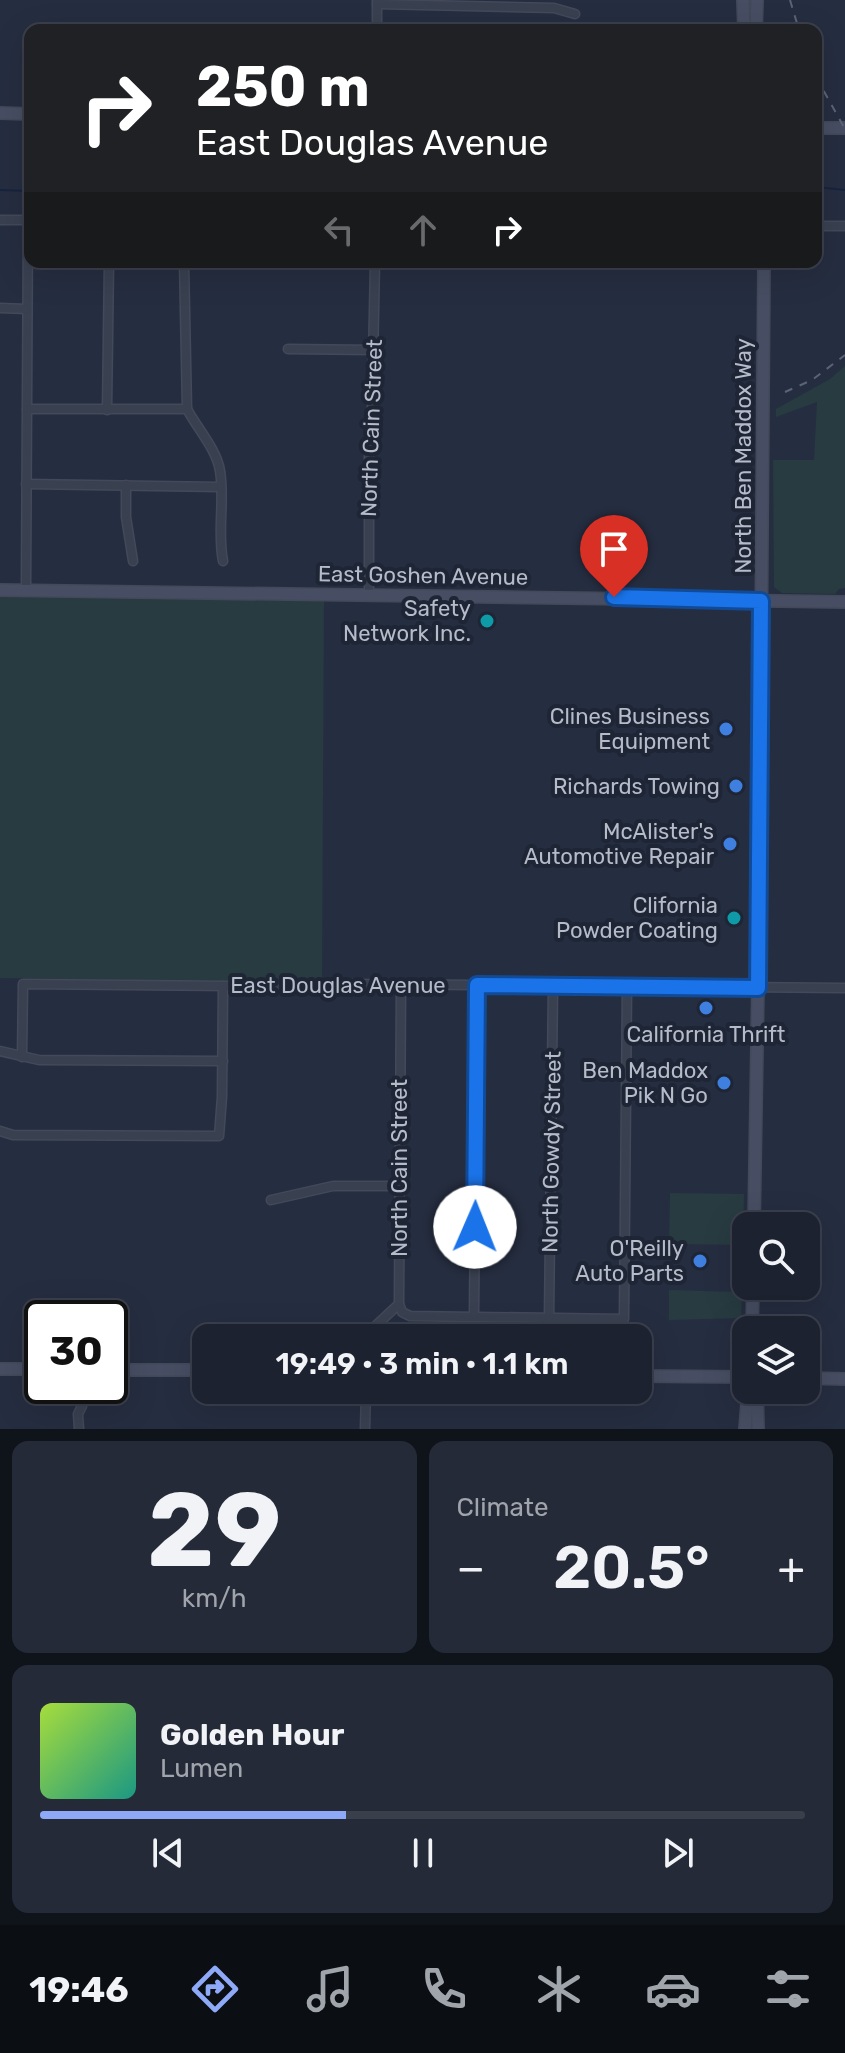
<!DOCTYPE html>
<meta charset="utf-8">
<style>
:root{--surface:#1c2230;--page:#252a38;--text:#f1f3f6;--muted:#a0a4ab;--line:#3a3f4c;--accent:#8da9f8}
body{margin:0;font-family:Rubik,sans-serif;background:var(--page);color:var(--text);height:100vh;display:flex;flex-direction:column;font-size:30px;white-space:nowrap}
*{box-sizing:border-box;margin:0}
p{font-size:26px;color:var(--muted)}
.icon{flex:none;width:44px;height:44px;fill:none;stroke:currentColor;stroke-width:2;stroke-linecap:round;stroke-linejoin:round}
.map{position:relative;height:1429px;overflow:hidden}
.drawer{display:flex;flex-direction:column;gap:12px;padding:12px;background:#0f131a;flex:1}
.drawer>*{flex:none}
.hud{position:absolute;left:24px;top:24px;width:798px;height:244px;border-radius:16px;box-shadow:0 8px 32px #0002,0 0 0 2px var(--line);background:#202124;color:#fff;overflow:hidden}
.tools{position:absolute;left:732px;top:1212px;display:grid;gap:16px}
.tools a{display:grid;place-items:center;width:88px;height:88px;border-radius:16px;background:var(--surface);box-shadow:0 8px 32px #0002,0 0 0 2px var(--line);font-size:40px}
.speed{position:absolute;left:24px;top:1300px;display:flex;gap:16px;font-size:40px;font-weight:700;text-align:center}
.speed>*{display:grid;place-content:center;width:104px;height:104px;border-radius:50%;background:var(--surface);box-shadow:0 8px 32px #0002,0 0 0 2px var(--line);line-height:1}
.speed .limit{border:4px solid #111;border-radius:12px;background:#fff;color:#111}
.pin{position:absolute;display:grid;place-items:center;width:68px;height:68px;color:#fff;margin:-82px -34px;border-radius:50% 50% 50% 0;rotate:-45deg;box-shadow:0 0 8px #0007}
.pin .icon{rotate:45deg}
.me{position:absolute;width:88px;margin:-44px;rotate:1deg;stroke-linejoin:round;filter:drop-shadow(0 0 6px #0008)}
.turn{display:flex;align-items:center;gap:28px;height:168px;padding:0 40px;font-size:36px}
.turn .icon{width:104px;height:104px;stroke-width:2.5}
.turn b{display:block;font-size:56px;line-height:68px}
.lanes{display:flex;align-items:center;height:76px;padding:0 40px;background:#0003;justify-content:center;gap:40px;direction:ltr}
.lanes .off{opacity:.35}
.big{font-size:60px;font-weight:600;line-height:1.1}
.drawer .tile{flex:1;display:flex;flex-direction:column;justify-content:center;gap:12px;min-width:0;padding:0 28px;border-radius:16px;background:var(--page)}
.drawer .dial{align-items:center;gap:0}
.dial b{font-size:104px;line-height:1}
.song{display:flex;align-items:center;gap:24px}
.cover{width:96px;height:96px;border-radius:12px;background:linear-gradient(135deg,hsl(80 70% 55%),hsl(170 70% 35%))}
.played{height:8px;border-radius:4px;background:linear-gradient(90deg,var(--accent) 40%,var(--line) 40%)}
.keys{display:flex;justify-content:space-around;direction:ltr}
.heat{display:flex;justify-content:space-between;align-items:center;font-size:44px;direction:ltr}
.drawer .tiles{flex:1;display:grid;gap:12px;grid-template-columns:1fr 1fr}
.tile:last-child{grid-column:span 2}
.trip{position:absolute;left:192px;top:1324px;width:460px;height:80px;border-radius:16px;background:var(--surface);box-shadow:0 8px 32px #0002,0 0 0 2px var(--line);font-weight:600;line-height:80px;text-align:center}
.tab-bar{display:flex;height:128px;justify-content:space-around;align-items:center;background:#0b0e13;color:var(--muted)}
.tab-bar .icon{width:56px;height:56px}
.tab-bar .on{color:var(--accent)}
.tab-bar b{font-size:36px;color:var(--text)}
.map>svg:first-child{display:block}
.green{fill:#273b41}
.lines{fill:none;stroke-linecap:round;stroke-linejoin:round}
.stream{stroke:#18233e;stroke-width:2}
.street-casing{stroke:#434959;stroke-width:11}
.secondary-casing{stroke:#434959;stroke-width:14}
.street{stroke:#394050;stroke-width:8}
.secondary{stroke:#474e63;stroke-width:11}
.rail{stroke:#5b6377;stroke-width:2;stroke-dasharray:8 8;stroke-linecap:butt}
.route-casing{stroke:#114b97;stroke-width:20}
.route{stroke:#1a73e8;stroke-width:14}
.culture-dot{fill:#0f9aa8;stroke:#1e2535;stroke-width:3}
.shop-dot{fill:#3f7fe0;stroke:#1e2535;stroke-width:3}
.labels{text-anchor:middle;stroke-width:8;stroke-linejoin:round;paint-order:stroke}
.street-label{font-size:22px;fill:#b6bbca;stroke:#1e2535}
.poi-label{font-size:22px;fill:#b6bbca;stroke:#1e2535;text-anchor:end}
</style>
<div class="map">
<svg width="845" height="1429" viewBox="0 0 845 1429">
<rect width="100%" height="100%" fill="#252d40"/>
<g class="green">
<path d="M845,366V588L839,589L835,594L782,593L774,587L773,460H814L817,402L776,417V409L830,379Z"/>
<path d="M0,596L324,601L322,983L0,978Z"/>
<path d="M670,1193L744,1194L743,1245L669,1244Z"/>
<path d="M669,1290L739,1292L742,1295L741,1318L669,1320Z"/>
</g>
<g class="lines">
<g class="stream">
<path d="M816,187L845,190"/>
<path d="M0,190L30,191"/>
</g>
<defs>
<g id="street">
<path d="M377,4L554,8L575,14"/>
<path d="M377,30V0"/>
<path d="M0,220H28L26,590"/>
<path d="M816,226H845"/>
<path d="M184,262L187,409"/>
<path d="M0,308L27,309"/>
<path d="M288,349L374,350"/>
<path d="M27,409H187C197,428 217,450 220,471C225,501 217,531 223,561"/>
<path d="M107,410L109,262"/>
<path d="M26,484L220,487"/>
<path d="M126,485V517L133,561"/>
<path d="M369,595V439L372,409L375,262"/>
<path d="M0,1051L39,1060L223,1061"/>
<path d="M22,1057L23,984L322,987L346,984L845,988"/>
<path d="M0,1131L13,1135L219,1136L222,1097L223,986"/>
<path d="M271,1200L333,1186H399"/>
<path d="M399,1304L402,1312L410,1316L624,1319L627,987"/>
<path d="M474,1317L477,985"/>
<path d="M549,1318L553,986"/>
<path d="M367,1338L370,1331L399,1304L401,985"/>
<path d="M79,1429L78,1414L82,1406"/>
<path d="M365,1429L366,1390"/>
</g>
<g id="secondary">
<path d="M743,0L744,30"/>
<path d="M756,30L757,0"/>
<path d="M0,113L30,114"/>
<path d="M816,128H845"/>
<path d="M0,590L845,602"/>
<path d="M754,1226L759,924L764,262"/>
<path d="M752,1330L753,1286"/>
<path d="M0,1369H42"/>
<path d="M110,1370H206"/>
<path d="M638,1376L746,1377"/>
<path d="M806,1378L845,1379"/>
<path d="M757,1390L758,1429"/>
<path d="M745,1429L748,1390"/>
</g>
</defs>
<use href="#street" class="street-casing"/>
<use href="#secondary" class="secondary-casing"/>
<use href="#street" class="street"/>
<use href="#secondary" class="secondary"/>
<g class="rail">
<path d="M790,0L799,30"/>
<path d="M816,77L845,129"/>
<path d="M785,392L812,380L845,355"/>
</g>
</g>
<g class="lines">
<defs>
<path id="route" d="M475,1227L477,985L758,988L761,601L614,597"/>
</defs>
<use href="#route" class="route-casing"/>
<use href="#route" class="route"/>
</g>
<g class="culture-dot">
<circle cx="487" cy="621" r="8"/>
<circle cx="734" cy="918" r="8"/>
</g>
<g class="shop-dot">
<circle cx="726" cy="729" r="8"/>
<circle cx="736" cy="786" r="8"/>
<circle cx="730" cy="844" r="8"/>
<circle cx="706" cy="1008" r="8"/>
<circle cx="724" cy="1083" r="8"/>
<circle cx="700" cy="1261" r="8"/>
</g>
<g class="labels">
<g class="street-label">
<text transform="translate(371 428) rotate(-88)" y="8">North Cain Street</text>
<text transform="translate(743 456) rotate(-90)" y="8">North Ben Maddox Way</text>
<text transform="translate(423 575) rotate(1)" y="8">East Goshen Avenue</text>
<text x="338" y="993">East Douglas Avenue</text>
<text transform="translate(551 1152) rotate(-89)" y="8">North Gowdy Street</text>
<text transform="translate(399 1168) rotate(-90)" y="8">North Cain Street</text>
</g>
<g class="poi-label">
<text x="471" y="616">Safety<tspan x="471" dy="25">Network Inc.</tspan></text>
<text x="710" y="724">Clines Business<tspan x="710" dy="25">Equipment</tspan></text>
<text x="720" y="794">Richards Towing</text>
<text x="714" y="839">McAlister's<tspan x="714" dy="25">Automotive Repair</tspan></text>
<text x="718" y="913">Clifornia<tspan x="718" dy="25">Powder Coating</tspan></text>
<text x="706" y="1042" text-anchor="middle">California Thrift</text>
<text x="708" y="1078">Ben Maddox<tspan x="708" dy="25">Pik N Go</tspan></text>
<text x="684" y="1256">O'Reilly<tspan x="684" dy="25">Auto Parts</tspan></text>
</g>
</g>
</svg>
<div class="tools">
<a><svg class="icon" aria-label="search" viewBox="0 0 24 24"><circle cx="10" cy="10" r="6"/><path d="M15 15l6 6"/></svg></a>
<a><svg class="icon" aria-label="layers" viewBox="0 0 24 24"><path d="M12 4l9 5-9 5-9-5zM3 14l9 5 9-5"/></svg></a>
</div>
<div class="speed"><div class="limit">30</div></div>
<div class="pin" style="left:614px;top:597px;background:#d93025"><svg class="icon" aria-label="arrive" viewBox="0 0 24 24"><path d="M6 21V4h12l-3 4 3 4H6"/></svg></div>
<svg class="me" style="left:475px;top:1227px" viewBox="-20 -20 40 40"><circle r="19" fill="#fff"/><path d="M0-13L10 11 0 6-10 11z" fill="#1a73e8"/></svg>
<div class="trip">19:49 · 3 min · 1.1 km</div>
<div class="hud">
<div class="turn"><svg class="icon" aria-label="right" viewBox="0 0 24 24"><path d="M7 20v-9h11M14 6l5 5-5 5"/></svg><div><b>250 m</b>East Douglas Avenue</div></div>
<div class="lanes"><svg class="icon off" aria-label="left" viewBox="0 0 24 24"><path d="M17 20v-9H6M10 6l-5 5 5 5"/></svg><svg class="icon off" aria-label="ahead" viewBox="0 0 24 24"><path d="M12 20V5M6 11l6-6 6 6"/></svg><svg class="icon" aria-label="right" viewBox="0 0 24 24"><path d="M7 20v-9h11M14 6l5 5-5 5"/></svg></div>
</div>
</div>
<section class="drawer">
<div class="tiles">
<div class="tile dial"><b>29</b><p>km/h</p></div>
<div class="tile"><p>Climate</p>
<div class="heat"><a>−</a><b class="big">20.5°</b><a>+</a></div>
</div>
<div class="tile">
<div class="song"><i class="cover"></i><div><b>Golden Hour</b><p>Lumen</p></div></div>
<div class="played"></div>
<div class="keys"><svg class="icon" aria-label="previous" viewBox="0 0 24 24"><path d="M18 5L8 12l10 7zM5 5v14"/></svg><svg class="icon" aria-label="pause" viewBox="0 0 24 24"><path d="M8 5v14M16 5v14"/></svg><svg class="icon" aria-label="next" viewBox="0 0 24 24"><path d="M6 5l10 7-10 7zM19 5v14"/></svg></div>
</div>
</div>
</section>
<nav class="tab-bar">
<b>19:46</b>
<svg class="icon on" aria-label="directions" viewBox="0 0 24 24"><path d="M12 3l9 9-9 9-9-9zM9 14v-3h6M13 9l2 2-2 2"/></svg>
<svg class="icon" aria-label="music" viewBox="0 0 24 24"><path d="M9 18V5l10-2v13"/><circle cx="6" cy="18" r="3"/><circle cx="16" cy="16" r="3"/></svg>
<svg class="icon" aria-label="phone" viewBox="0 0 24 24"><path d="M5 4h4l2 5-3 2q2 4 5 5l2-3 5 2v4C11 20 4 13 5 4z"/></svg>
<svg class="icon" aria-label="climate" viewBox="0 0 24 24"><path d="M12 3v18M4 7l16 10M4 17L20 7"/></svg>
<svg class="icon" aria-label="car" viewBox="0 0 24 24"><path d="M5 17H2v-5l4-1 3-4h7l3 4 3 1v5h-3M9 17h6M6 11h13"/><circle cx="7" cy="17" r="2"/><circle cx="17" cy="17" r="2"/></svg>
<svg class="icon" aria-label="filters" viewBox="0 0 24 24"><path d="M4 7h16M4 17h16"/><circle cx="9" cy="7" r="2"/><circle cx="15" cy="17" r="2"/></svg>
</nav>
